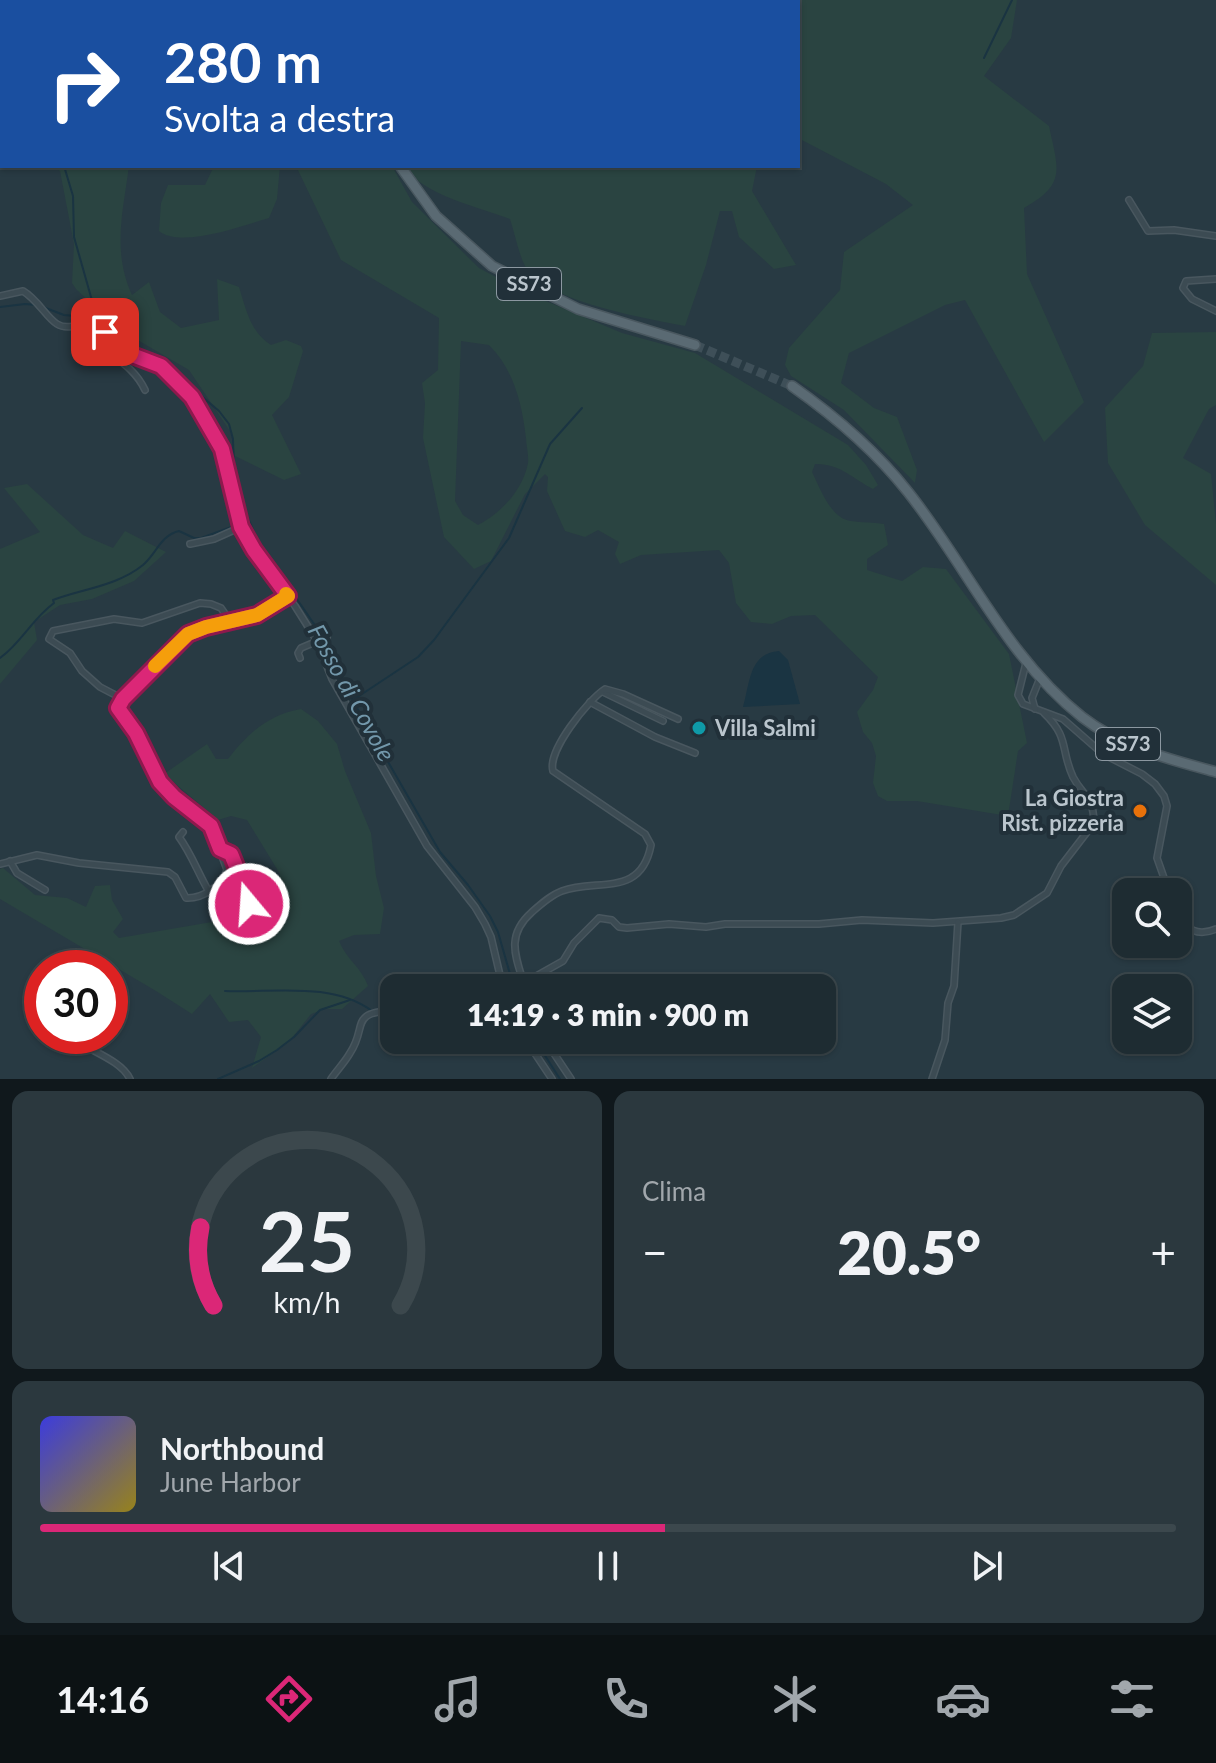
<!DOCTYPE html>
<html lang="it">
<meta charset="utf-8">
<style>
:root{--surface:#1e2c32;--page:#2b383e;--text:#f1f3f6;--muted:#a1a7ac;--line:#3c484d;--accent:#db2777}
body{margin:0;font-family:Lato,sans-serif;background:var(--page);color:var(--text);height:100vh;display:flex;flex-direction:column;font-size:30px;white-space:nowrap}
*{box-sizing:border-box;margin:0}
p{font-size:26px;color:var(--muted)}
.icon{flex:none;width:44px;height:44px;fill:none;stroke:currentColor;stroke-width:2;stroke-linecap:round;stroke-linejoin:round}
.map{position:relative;height:1079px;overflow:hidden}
.side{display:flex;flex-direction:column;gap:12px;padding:12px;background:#10181c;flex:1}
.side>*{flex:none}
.hud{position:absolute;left:0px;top:0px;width:800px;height:168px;box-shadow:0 2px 6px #0004,0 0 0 2px var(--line);background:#1a4fa0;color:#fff;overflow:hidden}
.tools{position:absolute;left:1112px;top:878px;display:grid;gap:16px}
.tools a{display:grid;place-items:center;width:80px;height:80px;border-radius:16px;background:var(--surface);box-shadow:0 2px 6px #0004,0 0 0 2px var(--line);font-size:40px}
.speed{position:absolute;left:24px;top:950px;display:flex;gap:16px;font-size:40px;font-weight:700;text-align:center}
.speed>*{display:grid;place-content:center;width:104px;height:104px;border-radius:50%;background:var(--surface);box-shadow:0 2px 6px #0004,0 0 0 2px var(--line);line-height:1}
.speed .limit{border:12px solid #d22;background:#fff;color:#111}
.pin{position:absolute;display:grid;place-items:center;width:68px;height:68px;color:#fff;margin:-34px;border-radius:16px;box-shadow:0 4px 12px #0006}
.me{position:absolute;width:88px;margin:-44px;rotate:342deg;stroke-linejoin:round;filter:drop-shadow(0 0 6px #0008)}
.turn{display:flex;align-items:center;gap:28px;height:168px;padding:0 32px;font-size:36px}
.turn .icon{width:104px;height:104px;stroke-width:2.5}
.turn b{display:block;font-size:56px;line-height:68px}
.big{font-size:60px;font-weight:800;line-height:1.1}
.side .tile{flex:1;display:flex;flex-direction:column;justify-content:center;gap:12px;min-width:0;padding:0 28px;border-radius:16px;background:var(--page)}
.side .dial{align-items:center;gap:0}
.dial svg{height:208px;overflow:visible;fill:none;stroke:var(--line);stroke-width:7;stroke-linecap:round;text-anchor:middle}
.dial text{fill:var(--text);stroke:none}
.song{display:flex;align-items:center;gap:24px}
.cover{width:96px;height:96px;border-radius:12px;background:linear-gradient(135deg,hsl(240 70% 55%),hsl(50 70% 35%))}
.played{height:8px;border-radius:4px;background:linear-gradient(90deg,var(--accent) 55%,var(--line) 55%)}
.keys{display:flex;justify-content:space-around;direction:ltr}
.heat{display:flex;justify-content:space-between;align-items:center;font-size:44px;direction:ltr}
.side .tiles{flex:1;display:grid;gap:12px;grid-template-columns:1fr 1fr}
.tile:last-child{grid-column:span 2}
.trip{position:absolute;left:380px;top:974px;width:456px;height:80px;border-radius:16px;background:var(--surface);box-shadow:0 2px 6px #0004,0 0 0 2px var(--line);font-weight:800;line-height:80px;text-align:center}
.tab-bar{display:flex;height:128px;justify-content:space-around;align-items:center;background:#0c1214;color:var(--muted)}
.tab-bar .icon{width:56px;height:56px}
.tab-bar .on{color:var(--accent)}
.tab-bar b{font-size:36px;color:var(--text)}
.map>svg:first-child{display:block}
.green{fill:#2a4441;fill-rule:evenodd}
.water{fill:#1a3442}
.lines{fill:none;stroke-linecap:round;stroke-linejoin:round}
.stream{stroke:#1a3442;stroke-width:2}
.primary-tunnel{stroke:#3e4f58;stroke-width:9;stroke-dasharray:9 4.5;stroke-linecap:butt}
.minor-casing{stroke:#49575f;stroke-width:8}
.primary-casing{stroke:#49575f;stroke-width:12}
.minor{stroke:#3c4b53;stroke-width:5}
.primary{stroke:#5a6a73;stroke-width:9}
.route-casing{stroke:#8e194d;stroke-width:20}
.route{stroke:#db2777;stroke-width:14}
.slow{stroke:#f59e0b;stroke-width:14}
.culture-dot{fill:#0f9aa8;stroke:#213039;stroke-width:3}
.food-dot{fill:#e8710a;stroke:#213039;stroke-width:3}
.labels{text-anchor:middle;stroke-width:8;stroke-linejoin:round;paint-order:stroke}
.shield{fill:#213039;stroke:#8c98a1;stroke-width:2}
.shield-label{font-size:20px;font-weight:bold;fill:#bac5cd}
.poi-label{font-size:22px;font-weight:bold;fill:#bac5cd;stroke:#213039;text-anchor:start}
.water-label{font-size:24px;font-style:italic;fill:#7398ab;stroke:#213039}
</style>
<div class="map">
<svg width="1216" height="1079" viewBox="0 0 1216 1079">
<rect width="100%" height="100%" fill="#283a43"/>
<g class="green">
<path d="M0,0H317L318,2H2L0,16Z"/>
<path d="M340,0H1017L1011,38L984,76L1049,126C1058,169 1067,184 1024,208L1027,274L1084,402L1044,442L965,300L945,305L849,353L841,383L874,408L897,417L917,470L915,483L844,410L791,376L785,365L789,348L840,290L844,252L913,205L886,184L798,138V2Z"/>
<path d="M52,166H129C123,212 112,251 132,295L149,282L160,312L181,328L219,320L217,279L239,287C246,309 250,332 271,345L286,340L301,346L303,351L289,397L272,415L301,474L284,480L235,456L232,434L189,370L117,328L76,289L72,283L74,244L60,171Z"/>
<path d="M214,166H280L277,199L269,218C244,225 181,249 159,231L161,203L168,185H205Z"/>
<path d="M296,166H392L412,202L479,268L522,291L622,333L695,353L848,445L866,465L878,485L873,489C852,478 839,463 815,464L812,472C820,488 831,519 851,521C862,523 873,522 884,524L888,545L867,559V570L902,581L923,567L946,569L1009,654L1027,743L1018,751L1008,816L917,801H887L878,796L873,783L876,756L872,743L863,732L857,712L873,690L878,677L815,615L791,616L772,624L751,622L736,603L729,563L719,550L641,555L620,564L615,554L619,542L598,530L585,537L565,531L547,491L548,477L545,474L525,494L491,561L474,569L444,537L423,438L425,403L422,383L438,370L439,318L341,260ZM461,341L489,345C514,370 522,404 526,438C526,445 529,455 528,463C523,490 501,513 478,525L463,515L455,501Z"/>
<path d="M405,166H757L752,191L796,265L774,269L739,237L732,211H720L706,265L685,326C649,319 542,301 525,266C518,252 515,234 510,219C482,208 419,194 405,166Z"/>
<path d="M1216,332V405L1209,409L1183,458L1211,474L1216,524V585L1145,525L1108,463L1105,408L1143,366L1152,333Z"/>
<path d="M27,484L83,535L113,548L125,531L166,552L134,581L92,599L60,605L34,622L37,640L0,684V549L40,532L4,488Z"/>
<path d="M301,709L318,721L337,744L345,771L371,833L376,876L384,908L380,934L354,935L339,941C346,959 362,968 368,986L342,1009H325L311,1014L288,1043L252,1068L261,1037L248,1020L229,1022L210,994L192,1014L156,991L0,899V869L3,868L35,895L67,898L86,907L95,886L110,885L112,900L123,919L113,932L119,938L229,919L255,928L262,897L278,892L280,874L247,820L231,816L218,820L164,774L207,744L216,759H228C248,733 268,715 301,709Z"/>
</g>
<path class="water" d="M779,651L788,660L800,704L743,707C750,683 749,653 779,651Z"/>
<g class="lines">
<g class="stream">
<path d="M21,0L26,2"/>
<path d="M166,2L168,0"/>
<path d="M984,58L1012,0"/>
<path d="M64,166L73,196L74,237L93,304L100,318L126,342L138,351L168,360L193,389L219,411L229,424L233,439L234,475L240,499L259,544L323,637L353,701L440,852L468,885L490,916L498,932L514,988"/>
<path d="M0,307L25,304L37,305"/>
<path d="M43,307L64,315L99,318"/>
<path d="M0,658C21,643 32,619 54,603L53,600C82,589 117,586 143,565C156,554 161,535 179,531L194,538H201L248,521"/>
<path d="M353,700L418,657L434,640L509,538L550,444L582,408"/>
<path d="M225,991C272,993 332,981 372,1011"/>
<path d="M377,1014H394"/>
<path d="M535,1040L560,1079"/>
<path d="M218,1079L259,1061L277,1050L294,1037L320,1010L350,1000"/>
</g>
<path class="primary-tunnel" d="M695,345L792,386"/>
<defs>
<g id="minor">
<path d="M1129,200L1148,231L1174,230L1216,236"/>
<path d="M1216,279L1186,281L1183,288L1192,299L1216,311"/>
<path d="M0,296L23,291C38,300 46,317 57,324C70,332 83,320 96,325L127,353L161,366L192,397L222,449L241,527L254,550L295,606L317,641L332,679L427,846L475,907L485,924L491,937L503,988"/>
<path d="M96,325L91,338C110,357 133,364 145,390"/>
<path d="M190,544L214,539L241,527"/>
<path d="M300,658L298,653L301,648L327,637"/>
<path d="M1026,663L1018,695L1023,704L1063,719L1103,754L1142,774L1155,784L1164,796L1167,806L1157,858L1169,892"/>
<path d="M603,692L663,721"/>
<path d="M123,699L100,687L82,671L70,653L49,639L53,631L114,619L142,623L200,603L211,604L221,608L230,621"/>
<path d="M590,702L655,737L695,753"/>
<path d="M1035,709L1032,698L1040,678"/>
<path d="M183,832L179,837C191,853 198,873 208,890"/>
<path d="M221,849L231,854L247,893L249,904"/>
<path d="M10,861L17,873L45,890"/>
<path d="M0,864L37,855L79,863L168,872L175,877L186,898C202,899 222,886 227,870L211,826L174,797L160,782L136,733L118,708L123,699L188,634L206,627L257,615L288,596"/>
<path d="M1178,913C1187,930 1197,937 1216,929"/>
<path d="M524,984C515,955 506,935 532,912C541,904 551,895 562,891C597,878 641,898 651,845L645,834L553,771C547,751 588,700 605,689L623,694L678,719"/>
<path d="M515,988L563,961L574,943L599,918L612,920L619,927L627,928L669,924L706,927L725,924H819L862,920L933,923L1001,918L1014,915L1047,893L1061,866L1094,823C1093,794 1084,798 1073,777C1060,749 1070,738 1044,713"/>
<path d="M526,1040L552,1079"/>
<path d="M545,1040L571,1079"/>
<path d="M80,1043C96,1053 122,1062 130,1079"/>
<path d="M331,1079C337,1070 345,1062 350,1053C368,1026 348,1013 394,1010"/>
<path d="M932,1079L945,1040L948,1003L954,986L958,922"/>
</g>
<g id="primary">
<path d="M331,0V2"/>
<path d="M400,166L436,216L492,266L578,309L695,345"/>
<path d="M792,386C836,417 875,450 908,492C967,566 1007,658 1082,717C1122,748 1169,759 1216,772"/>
</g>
</defs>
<use href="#minor" class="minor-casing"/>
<use href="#primary" class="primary-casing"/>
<use href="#minor" class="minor"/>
<use href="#primary" class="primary"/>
</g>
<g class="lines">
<defs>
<path id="route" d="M105,332L127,353L161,366L192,397L222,449L241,527L254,550L288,596L257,615L206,627L188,634L123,699L118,708L136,733L160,782L174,797L211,826L220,849L231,854L247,893L249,904"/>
</defs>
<use href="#route" class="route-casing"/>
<use href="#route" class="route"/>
<path class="slow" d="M155,666L188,634L206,627L257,615L288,596L286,594"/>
</g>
<circle class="culture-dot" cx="699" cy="728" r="8"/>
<circle class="food-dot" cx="1140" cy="811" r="8"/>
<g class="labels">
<g class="shield">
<rect x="497" y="268" width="64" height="32" rx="6"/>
<rect x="1096" y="728" width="64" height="32" rx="6"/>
</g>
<g class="shield-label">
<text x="529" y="291">SS73</text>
<text x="1128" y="751">SS73</text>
</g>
<g class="poi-label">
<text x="715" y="736">Villa Salmi</text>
<text x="1124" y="806" text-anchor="end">La Giostra<tspan x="1124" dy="25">Rist. pizzeria</tspan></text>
</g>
<g class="water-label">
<text transform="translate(351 693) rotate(61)" y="8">Fosso di Covole</text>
</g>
</g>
</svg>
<div class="tools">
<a><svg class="icon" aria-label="search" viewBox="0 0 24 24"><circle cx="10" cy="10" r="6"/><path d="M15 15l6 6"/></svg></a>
<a><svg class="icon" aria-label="layers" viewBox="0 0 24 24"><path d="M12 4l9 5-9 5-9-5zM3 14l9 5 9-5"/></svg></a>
</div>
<div class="speed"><div class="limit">30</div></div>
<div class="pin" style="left:105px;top:332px;background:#d93025"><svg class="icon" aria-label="arrive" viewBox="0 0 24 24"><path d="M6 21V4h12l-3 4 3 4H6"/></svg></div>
<svg class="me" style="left:249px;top:904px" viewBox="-20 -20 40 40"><circle r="17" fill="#db2777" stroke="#fff" stroke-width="3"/><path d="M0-11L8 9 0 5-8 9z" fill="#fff"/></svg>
<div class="trip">14:19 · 3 min · 900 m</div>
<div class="hud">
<div class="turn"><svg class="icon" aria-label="right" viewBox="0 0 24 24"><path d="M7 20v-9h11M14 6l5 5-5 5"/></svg><div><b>280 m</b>Svolta a destra</div></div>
</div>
</div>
<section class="side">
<div class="tiles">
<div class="tile dial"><svg viewBox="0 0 100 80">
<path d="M14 69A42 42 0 1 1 86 69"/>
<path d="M14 69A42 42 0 0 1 9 39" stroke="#db2777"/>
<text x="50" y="56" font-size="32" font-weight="700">25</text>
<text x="50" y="72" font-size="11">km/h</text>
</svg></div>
<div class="tile"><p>Clima</p>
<div class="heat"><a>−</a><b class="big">20.5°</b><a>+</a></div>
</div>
<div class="tile">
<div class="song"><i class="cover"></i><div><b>Northbound</b><p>June Harbor</p></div></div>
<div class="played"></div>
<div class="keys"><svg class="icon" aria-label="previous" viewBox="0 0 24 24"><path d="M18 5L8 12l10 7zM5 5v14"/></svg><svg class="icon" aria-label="pause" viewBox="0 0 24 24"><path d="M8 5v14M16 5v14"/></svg><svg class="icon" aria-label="next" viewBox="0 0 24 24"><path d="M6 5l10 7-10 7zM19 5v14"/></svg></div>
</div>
</div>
</section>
<nav class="tab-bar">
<b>14:16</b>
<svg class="icon on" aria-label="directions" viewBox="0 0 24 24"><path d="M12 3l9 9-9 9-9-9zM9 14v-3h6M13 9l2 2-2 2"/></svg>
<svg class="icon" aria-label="music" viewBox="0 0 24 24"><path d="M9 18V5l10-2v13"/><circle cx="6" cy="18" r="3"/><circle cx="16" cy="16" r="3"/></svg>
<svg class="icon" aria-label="phone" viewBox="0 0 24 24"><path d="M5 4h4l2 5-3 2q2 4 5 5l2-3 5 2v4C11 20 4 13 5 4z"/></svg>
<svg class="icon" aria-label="climate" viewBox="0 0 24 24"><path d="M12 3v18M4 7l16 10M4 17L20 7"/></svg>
<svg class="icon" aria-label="car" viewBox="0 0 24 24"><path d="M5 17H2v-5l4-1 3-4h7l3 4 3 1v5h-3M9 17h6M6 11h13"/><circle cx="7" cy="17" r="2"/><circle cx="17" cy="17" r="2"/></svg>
<svg class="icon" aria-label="filters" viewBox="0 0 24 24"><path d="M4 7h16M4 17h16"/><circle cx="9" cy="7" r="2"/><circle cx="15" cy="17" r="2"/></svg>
</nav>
